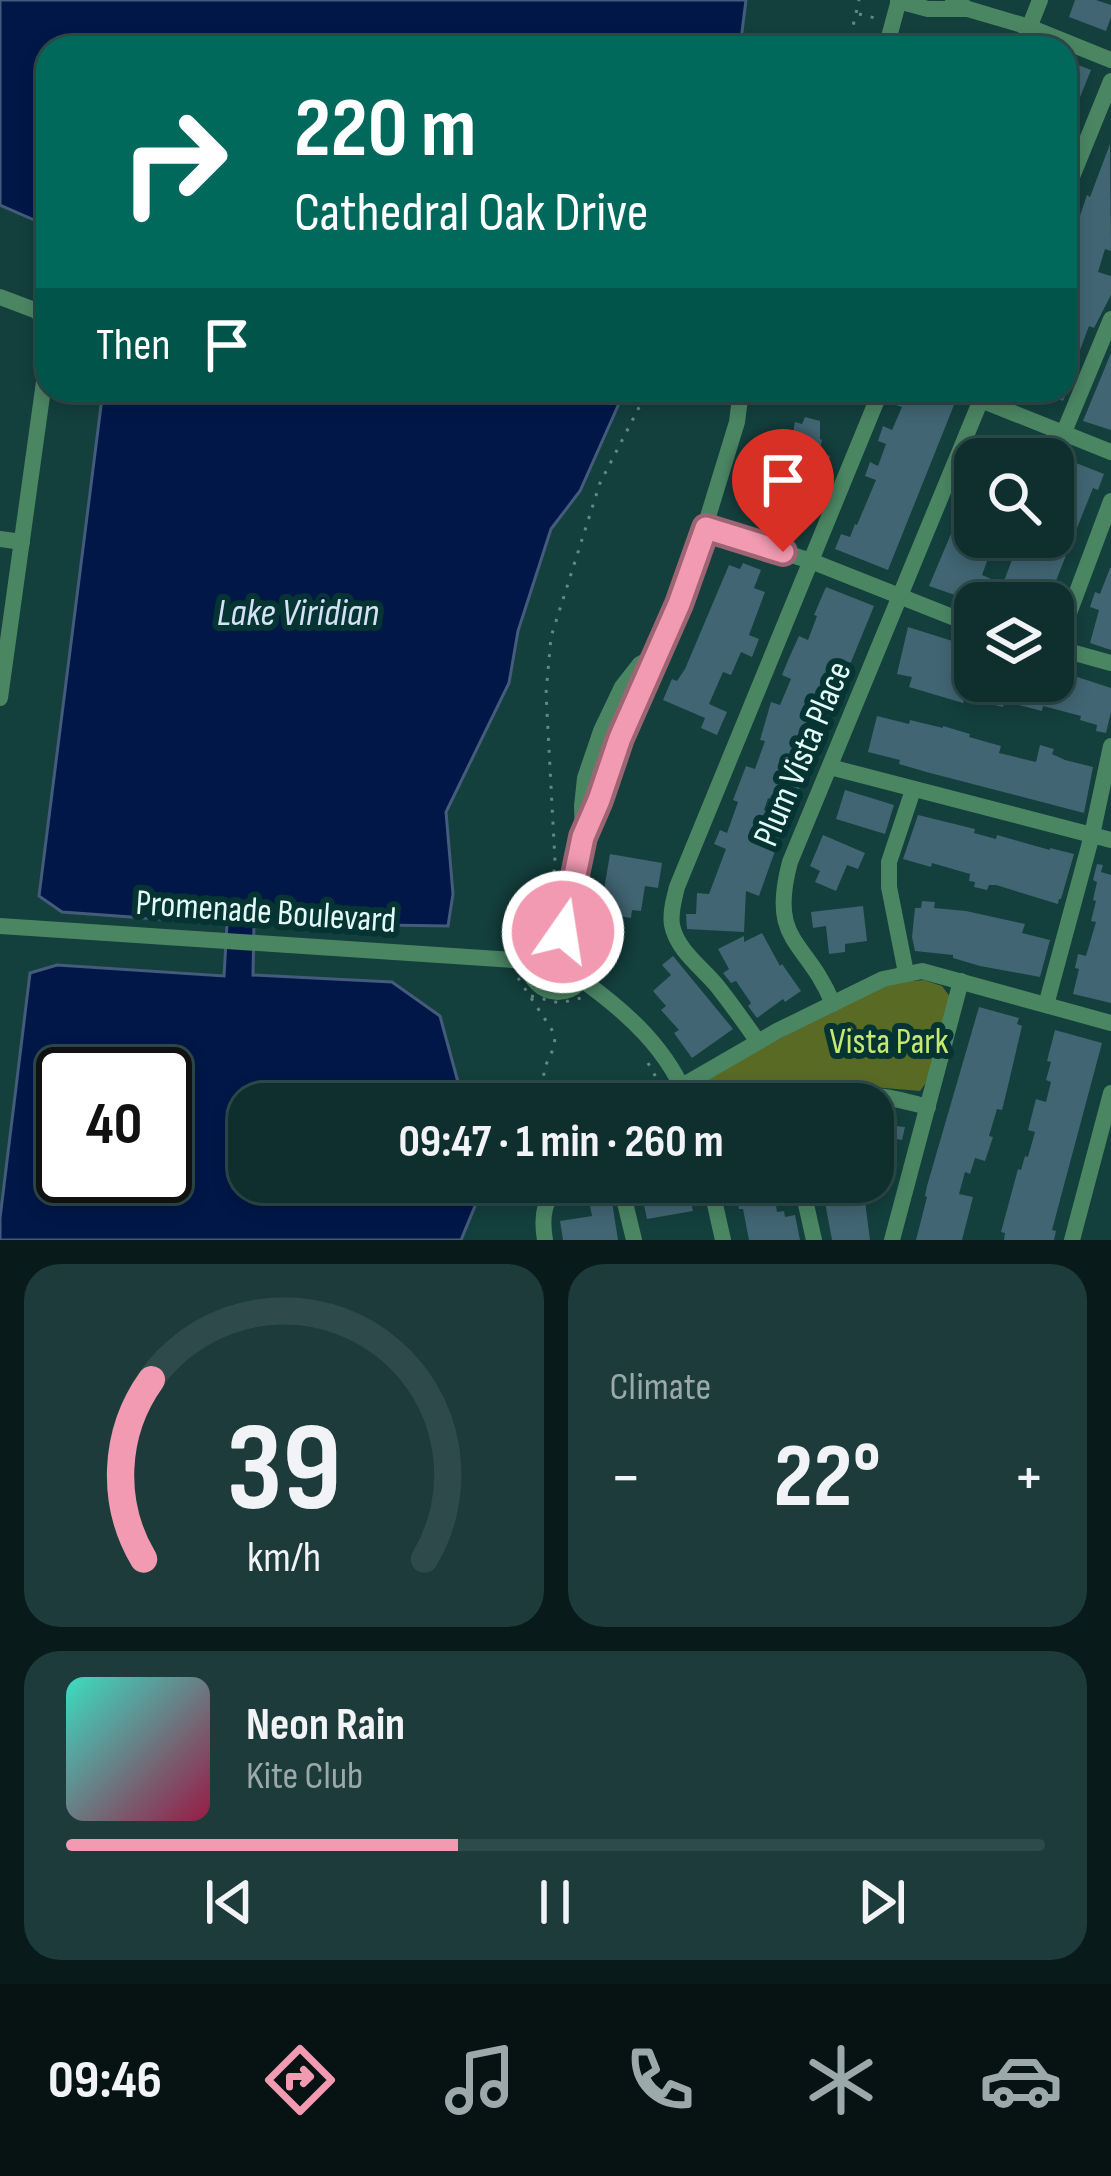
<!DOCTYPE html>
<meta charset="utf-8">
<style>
:root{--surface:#0e2f2e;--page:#1c3b3a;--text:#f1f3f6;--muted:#9ba9aa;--line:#2e4a4a;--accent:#f19ab2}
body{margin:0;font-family:"Sofia Sans Condensed",sans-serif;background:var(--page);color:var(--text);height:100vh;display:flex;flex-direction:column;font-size:45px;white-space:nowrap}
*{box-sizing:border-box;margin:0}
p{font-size:39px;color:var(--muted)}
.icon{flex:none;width:66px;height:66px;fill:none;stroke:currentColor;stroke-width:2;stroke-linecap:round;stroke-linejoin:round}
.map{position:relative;height:1240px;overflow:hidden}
.drawer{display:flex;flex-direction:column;gap:24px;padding:24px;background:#081a19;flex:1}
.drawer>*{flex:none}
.hud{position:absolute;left:36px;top:36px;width:1041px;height:366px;border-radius:36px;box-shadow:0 6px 18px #0003,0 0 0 3px var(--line);background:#00695c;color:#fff;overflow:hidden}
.tools{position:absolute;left:954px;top:438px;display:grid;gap:24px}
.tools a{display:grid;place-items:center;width:120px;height:120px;border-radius:24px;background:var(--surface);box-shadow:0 6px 18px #0003,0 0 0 3px var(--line);font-size:60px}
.speed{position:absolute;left:36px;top:1047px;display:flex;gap:24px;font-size:60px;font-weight:700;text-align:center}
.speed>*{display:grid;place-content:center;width:156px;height:156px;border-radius:50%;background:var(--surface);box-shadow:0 6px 18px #0003,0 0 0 3px var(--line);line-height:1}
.speed .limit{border:6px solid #111;border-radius:18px;background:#fff;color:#111}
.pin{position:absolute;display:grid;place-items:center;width:102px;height:102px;color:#fff;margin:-123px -51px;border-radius:50% 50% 50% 0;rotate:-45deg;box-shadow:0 0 12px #0007}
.pin .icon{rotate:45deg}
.me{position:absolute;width:132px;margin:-66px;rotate:13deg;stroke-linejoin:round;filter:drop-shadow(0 0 9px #0008)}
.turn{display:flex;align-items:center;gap:42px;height:252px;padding:0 60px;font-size:54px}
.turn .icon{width:156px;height:156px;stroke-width:2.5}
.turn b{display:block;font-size:84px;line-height:102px}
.then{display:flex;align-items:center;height:114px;padding:0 60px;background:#0003;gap:24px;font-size:45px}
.big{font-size:90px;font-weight:700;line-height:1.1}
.drawer .widget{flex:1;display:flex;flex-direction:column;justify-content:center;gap:18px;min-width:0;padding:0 42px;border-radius:36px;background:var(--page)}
.drawer .dial{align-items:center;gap:0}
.dial svg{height:312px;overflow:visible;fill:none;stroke:var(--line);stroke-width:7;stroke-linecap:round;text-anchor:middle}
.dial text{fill:var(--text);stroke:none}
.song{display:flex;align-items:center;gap:36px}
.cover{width:144px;height:144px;border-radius:18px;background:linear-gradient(135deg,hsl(170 70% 55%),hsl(340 70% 35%))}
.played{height:12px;border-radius:6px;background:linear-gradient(90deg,var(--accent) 40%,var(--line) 40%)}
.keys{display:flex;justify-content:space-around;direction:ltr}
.heat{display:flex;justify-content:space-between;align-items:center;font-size:66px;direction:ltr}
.drawer .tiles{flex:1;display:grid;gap:24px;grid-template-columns:1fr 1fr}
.widget:last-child{grid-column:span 2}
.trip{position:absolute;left:228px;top:1083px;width:666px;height:120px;border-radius:36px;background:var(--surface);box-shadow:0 6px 18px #0003,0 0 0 3px var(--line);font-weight:700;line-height:120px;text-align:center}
.tabs{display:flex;height:192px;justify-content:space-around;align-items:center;background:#061312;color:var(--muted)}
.tabs .icon{width:84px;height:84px}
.tabs .selected{color:var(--accent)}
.tabs b{font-size:54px;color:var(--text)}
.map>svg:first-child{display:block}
.green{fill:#586a24}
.water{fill:#001748;stroke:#445b7c;stroke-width:3;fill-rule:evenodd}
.building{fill:#416573}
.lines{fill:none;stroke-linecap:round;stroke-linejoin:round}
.path{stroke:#648886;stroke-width:3;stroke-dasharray:3 9;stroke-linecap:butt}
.minor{stroke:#4b8663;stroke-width:16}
.route-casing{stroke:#9d6474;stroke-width:30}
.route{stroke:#f19ab2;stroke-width:21}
.labels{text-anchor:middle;stroke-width:12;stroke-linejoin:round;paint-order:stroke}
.street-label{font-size:36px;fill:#e2f9f7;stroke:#063432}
.park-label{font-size:36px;fill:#c6e870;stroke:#063432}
.water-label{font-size:39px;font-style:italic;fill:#d5e2f6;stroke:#063432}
</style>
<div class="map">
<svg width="1111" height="1240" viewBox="0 0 1111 1240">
<rect width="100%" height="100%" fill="#133f3d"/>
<path class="green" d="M924,980L942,986L951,998L933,1073L920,1091L848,1085L783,1104H698L695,1094L703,1080L855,998L889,983Z"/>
<g class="water">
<path d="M0,0H746L740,48H48V226L0,205Z"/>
<path d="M103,390H625L580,491L551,529L518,631L509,683L446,812L453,894L448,926L254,923L253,975L392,982L440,1016L464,1104H249V1182H472L475,1206L461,1240H0V1218L30,973L57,965L224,976L227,924L62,912L39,896ZM63,1074H165V1176H63Z"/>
</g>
<g class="building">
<path d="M1075,0H1096L1111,5V17L1106,31L1069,17Z"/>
<path d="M1065,60L1091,70L1066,132L1065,131Z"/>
<path d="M1110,144L1111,251L1105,249L1098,272L1111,276V295L1094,328L1089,326L1077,358L1080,360L1063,401L1038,391L1065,390V260L1087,195L1090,197Z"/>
<path d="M1111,353V430L1083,421Z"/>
<path d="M899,390H960L888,570L835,549L841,534L850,537L855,524L857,525L876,480L865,476L870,462L878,466L886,444L878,441L883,426L892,430L902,407L893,404Z"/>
<path d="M805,417L820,421V439L822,440L819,453L830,456L822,483L825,484L822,496L793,490L785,513L772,509L781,482L765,477L768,467H773L779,448V432H793L795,422L802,424Z"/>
<path d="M1053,454L1104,474L1098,490L1093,488L1047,603H997L1001,594L980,586L975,602L929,586L975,477V537H996L982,575L1003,584L1017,546L1020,547L1024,537H1053Z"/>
<path d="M743,563L761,570L754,588L765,592L749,635L759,639L752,657L741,652L731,675L723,672L709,704L727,712L717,735L701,728L705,718L663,700L672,679L677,681L685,669L729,565L740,569Z"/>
<path d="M1110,568H1111V650L1090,643L1099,610L1090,607L1095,592L1100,594Z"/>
<path d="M826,587L874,606L792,806L768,798L764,810L786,820L759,896L746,891L744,932L687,929L686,914H696L697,893L709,894L726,849L714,844L720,830L727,833L738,802L733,800L746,766L755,769L765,741L760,740L771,702L780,705L791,679L782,675L789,658L799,636L808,640L817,616L814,615Z"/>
<path d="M908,627L962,644L957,662L973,666L969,681H1056L1059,671L1111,688V712L1106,733L1096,731L1097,725L1080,720L1081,716L1043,706L1042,711L1004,701L1003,707L965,698L963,703L909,687L912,677L897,674Z"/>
<path d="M877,716L909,724L910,720L943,728V726L970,734L969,737L1001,746L999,753L1036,762L1040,745L1054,749L1052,754L1065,760L1093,767L1084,813L930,773L899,764L900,760L868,752Z"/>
<path d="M845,790L894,805L885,834L836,819Z"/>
<path d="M918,815L975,829L974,833L996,839L997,835L1050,850V848L1074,854L1061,899H1059L1058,904L996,885H989L987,890L974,887L975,882L969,881L970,874L932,863L931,867L903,859Z"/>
<path d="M823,835L865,853L858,869L847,865L836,891L815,882L820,871L810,866Z"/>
<path d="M610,854L662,863L658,888L645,886L641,911L632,910L631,918L594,912L596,901L602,902Z"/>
<path d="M1097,864L1103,865L1101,872L1111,875V1003L1073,994L1079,969L1075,968L1078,954L1086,956L1096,922L1091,921L1096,901L1093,900L1097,882L1093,880Z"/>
<path d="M922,901L935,902L934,908L966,911L1025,924L1022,933L1050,940L1040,977L980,966L953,958V955L915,951L912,937L915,908H921Z"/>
<path d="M863,906L867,941L845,944V952L829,954L826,926L813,928L811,912Z"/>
<path d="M762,933L780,966L782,964L801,991L785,1002L783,999L757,1018L748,1006L751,1003L736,981L731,983L723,973L729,969L718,949L744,936V942Z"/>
<path d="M673,956L733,1029L692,1058L674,1033L679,1030L661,1010L666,1006L653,991L671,975L662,965Z"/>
<path d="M979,1007L1019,1018L1017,1024L1022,1026L1007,1090L1002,1110L997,1109L989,1136L993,1137L985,1161L975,1158L970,1174L965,1172L959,1194L973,1197L962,1240H916L927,1197L925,1196L927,1186Z"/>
<path d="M1055,1030L1102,1043L1052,1230L1056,1231L1054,1240H1004L1005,1233L1001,1232L1018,1169L1021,1170L1025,1156L1028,1157L1035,1132L1028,1130L1036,1099L1046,1102L1051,1082L1046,1080L1051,1062L1047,1061Z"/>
<path d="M873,1114L897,1119L896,1126L905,1127L902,1140L891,1138L884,1172L873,1170Z"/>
<path d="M674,1182H687L693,1211L647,1219L644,1205L639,1206L635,1192L675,1185Z"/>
<path d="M749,1182H789L790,1189L774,1192L777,1212L784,1211L785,1217L795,1215L800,1240H749L743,1209H739L735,1184Z"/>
<path d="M848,1186L849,1189L863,1186L870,1240H832L824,1197L834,1195L833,1189Z"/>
<path d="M612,1202L618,1240H563L560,1221L592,1216L590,1206Z"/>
</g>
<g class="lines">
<g class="path">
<path d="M859,14L879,19"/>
<path d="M848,48L859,0"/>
<path d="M521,943L530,931L550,917L555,861L546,693L551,637L600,483L648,390"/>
<path d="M518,978L554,1033L555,1045L544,1069L543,1104"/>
<path d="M531,996L560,1003L581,998"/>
<path d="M648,1063L671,1104"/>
<path d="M759,1104L793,1094"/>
</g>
<g class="minor">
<path d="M953,0L968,9L1029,27L1111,60"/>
<path d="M898,1L928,9H967"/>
<path d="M886,48L899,0"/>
<path d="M1021,48L1040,0"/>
<path d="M1065,194L1111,81"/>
<path d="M0,297L37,311L48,326"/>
<path d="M981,400L1111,452"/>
<path d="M1064,432L1111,319"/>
<path d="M706,528L811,561L975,626"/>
<path d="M0,539L22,542"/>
<path d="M1053,647L1111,663"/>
<path d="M1056,648L1111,501"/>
<path d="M0,698L48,353"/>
<path d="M830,767L1111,840"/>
<path d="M583,837L620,738L644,689L688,582L737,422L741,390"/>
<path d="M0,926L528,961"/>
<path d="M563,932L583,837L582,806L585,778L601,731L622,687L640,664L657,655"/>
<circle cx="558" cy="962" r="30"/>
<path d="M906,973L889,887V862L913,790"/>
<path d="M582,980C628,1013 669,1050 689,1104"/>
<path d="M833,1004C807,939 768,944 790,862L985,390"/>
<path d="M1046,1005L1092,835L1111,746"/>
<path d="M758,1042C745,1023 732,1005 718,987C703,968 677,951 672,925C670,913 674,899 677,887L881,390"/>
<path d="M682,1086L777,1031L883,979L922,971L1111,1023"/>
<path d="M805,1104C856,1089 878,1094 928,1107"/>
<path d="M620,1182L634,1240"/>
<path d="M710,1182L723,1240"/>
<path d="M801,1182L814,1240"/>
<path d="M545,1240C541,1216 543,1196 566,1182"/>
<path d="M892,1240L961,981"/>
<path d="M1072,1240L1111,1093"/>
</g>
</g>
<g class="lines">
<defs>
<path id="route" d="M563,932L583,837L599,800L620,738L679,604L706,528L783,552"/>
</defs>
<use href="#route" class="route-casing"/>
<use href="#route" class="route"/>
</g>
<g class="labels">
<g class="street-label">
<text transform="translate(801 753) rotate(-67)" y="13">Plum Vista Place</text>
<text transform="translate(266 910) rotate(4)" y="13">Promenade Boulevard</text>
</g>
<g class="park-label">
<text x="889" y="1053">Vista Park</text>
</g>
<g class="water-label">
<text x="298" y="625">Lake Viridian</text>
</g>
</g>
</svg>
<div class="tools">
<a><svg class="icon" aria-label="search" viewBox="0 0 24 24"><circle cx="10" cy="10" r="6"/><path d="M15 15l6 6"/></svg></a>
<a><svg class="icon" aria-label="layers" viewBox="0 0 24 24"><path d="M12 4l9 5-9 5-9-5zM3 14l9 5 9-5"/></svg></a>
</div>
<div class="speed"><div class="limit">40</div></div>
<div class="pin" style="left:783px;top:552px;background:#d93025"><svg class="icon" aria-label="arrive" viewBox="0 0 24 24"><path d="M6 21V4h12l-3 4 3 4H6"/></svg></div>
<svg class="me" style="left:563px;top:932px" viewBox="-20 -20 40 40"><circle r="17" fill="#f19ab2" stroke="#fff" stroke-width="3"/><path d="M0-11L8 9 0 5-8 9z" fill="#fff"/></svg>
<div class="trip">09:47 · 1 min · 260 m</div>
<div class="hud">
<div class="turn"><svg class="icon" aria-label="right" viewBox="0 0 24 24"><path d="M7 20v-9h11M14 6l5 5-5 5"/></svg><div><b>220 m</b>Cathedral Oak Drive</div></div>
<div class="then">Then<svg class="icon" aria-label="arrive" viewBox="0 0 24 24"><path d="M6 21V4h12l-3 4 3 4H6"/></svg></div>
</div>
</div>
<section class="drawer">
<div class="tiles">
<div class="widget dial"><svg viewBox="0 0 100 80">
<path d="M14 69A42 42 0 1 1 86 69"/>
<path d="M14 69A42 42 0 0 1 16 23" stroke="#f19ab2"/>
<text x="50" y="56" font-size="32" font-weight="700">39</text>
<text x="50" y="72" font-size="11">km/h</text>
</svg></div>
<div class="widget"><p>Climate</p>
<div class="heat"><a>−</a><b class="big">22°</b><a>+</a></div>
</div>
<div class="widget">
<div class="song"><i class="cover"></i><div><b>Neon Rain</b><p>Kite Club</p></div></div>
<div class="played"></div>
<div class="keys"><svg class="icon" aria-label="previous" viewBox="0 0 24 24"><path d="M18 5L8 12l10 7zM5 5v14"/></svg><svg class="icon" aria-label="pause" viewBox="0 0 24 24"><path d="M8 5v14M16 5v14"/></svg><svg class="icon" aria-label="next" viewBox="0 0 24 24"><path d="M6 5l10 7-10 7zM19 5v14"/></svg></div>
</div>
</div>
</section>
<nav class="tabs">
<b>09:46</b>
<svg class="icon selected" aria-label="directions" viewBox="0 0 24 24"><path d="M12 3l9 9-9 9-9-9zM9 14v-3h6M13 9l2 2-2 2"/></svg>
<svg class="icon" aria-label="music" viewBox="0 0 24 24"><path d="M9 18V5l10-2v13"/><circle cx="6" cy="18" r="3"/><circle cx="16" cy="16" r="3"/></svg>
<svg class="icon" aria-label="phone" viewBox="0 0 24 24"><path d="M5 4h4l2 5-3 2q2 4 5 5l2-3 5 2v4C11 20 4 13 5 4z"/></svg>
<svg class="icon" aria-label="climate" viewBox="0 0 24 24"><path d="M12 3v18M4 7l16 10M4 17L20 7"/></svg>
<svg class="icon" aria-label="car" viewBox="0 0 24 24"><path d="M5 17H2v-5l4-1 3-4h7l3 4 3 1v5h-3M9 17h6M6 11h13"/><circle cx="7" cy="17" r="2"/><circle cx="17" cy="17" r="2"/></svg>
</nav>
